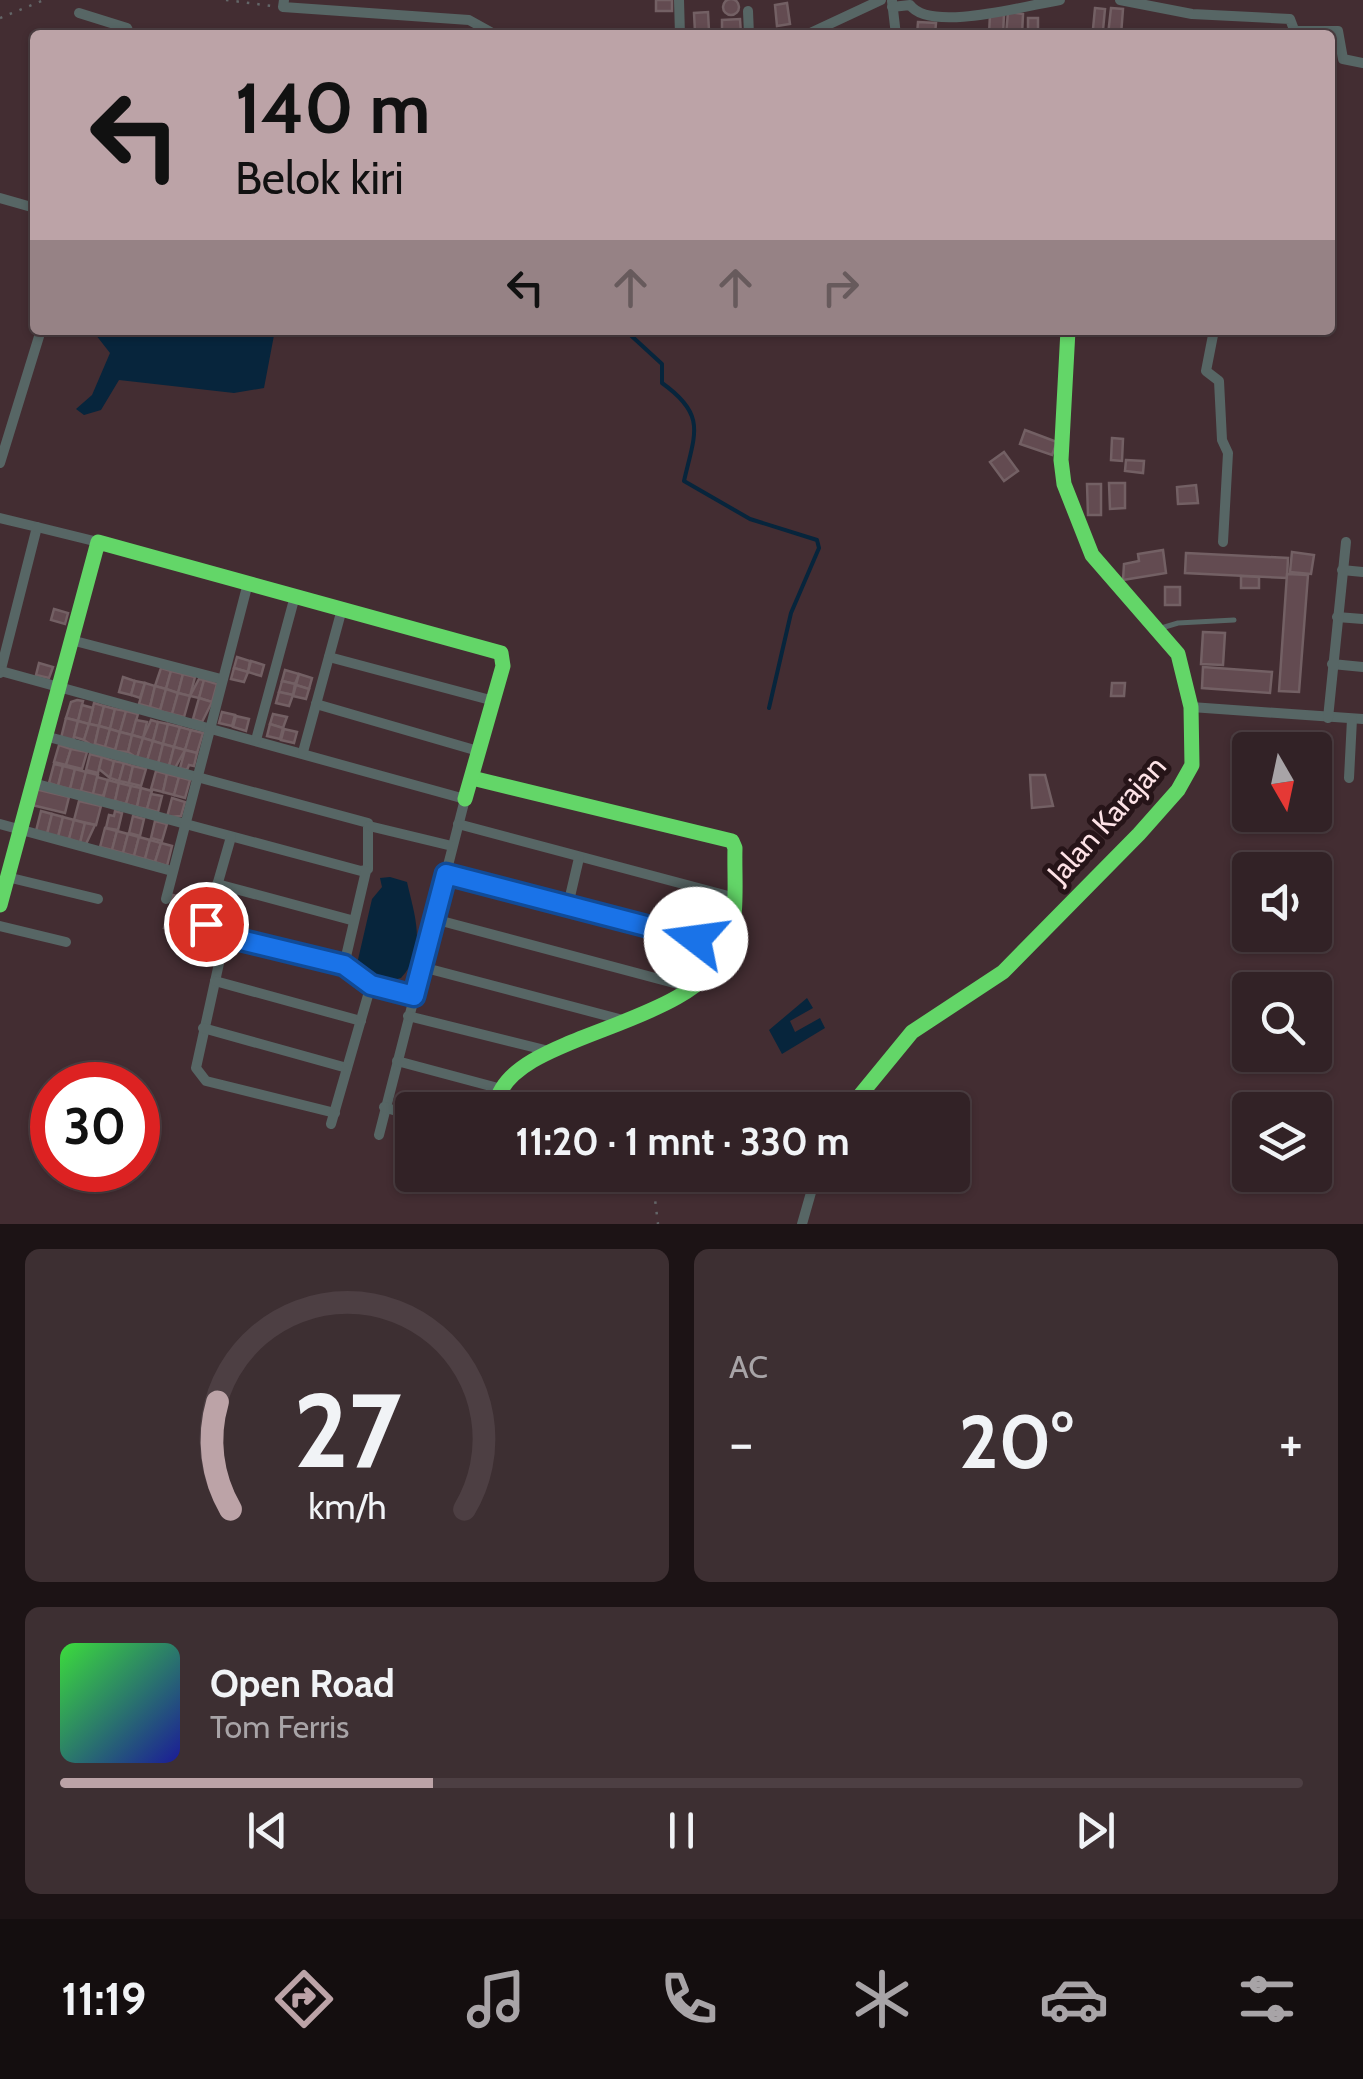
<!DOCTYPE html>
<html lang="id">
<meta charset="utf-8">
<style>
:root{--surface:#322226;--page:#3d2f32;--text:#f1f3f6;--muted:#a8a4a7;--line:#4d3f43;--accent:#bca3a7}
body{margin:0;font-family:Cabin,sans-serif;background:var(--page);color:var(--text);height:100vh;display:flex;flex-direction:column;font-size:38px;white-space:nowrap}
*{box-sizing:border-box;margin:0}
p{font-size:32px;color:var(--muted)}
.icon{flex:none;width:55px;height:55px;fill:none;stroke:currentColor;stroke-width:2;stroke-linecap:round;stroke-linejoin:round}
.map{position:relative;height:1224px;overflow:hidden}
.details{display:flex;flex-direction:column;gap:25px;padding:25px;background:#1c1315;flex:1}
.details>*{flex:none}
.banner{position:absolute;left:30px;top:30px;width:1305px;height:305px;border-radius:10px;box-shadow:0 2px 8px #0004,0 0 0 2px var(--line);background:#bca3a7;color:#111;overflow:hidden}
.needle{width:65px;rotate:171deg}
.controls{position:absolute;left:1232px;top:732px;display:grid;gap:20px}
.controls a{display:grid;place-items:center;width:100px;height:100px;border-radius:10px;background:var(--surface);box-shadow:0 2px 8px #0004,0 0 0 2px var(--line);font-size:50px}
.speed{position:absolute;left:30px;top:1062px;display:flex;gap:20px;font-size:50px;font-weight:700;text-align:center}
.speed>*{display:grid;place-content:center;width:130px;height:130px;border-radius:50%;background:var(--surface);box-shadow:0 2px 8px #0004,0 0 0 2px var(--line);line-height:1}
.speed .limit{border:15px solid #d22;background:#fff;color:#111}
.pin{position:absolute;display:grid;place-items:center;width:85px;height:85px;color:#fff;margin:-42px;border:5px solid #fff;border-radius:50%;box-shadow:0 2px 10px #0007}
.me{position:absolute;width:110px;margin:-55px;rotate:285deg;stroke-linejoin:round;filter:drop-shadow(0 0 8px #0008)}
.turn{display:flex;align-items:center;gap:35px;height:210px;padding:0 40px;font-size:45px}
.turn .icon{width:130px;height:130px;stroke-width:2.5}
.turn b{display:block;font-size:70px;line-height:85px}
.lanes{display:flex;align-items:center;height:95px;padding:0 40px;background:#0003;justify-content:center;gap:50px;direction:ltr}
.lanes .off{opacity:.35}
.big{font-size:75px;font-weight:700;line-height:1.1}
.details .card{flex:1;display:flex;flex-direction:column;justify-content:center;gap:15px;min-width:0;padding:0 35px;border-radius:15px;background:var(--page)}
.details .dial{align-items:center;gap:0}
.dial svg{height:260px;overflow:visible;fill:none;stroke:var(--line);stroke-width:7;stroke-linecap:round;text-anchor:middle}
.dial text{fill:var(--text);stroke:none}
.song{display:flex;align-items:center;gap:30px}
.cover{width:120px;height:120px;border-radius:15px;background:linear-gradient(135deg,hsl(120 70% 55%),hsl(240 70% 35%))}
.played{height:10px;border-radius:5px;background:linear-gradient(90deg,var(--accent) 30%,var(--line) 30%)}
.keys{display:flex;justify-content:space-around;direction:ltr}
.heat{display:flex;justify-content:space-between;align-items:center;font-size:55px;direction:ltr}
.details .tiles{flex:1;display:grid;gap:25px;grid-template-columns:1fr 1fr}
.card:last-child{grid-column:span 2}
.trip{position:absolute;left:395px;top:1092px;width:575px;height:100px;border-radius:10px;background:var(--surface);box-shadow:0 2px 8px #0004,0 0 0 2px var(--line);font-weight:700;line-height:100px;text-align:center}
.menu{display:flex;height:160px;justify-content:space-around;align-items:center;background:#140e0f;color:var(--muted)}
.menu .icon{width:70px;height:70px}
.menu .selected{color:var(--accent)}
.menu b{font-size:45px;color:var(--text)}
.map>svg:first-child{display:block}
.water{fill:#07253c}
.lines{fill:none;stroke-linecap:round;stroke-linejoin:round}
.stream{stroke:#07253c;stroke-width:4}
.building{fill:#634b51;stroke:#736064;stroke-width:2.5}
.path{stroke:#636668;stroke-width:2.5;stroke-dasharray:2.5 8;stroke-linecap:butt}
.lane{stroke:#576665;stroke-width:5}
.street{stroke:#576665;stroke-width:10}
.fast{stroke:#63d668;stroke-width:15}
.route-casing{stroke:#114b97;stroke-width:25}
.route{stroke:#1a73e8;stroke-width:18}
.labels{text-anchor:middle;stroke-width:10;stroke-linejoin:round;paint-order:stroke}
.street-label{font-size:30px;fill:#fde2e6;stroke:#261418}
</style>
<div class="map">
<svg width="1363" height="1224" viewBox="0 0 1363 1224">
<rect width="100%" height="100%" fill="#432d32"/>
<g class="water">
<path d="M92,330H275L264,388L234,393L119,380L101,410L84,415L76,409L92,395L110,353Z"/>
<path d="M390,877L407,882C414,914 428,949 401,978C380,983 369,983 357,964L372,899L382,887L380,878Z"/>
<path d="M807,998L813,1008L790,1021L795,1032L820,1018L825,1028L782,1054L769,1030Z"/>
</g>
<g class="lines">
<path class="stream" d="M625,330L662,364V383C707,415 695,433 684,481L750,519L817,540L819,548L791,613L769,708"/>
</g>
<g class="building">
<circle cx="731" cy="7" r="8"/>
<rect x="656" y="0" width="16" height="11"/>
<path d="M787,3L790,24L777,26L775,5Z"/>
<path d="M1095,8L1105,9L1103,30L1093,29Z"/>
<path d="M1111,8L1123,9L1121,35H1108Z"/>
<path d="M708,12L709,31L695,32L694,13Z"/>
<path d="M1008,12L1023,14L1022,35H1006Z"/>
<path d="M990,14H1004L1003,35H989Z"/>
<rect x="1028" y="18" width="10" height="17"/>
<path d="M740,19L741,34L722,35V20Z"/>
<path d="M918,22L936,23L935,35H917Z"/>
<path d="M1025,430L1057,442L1052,455L1020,444Z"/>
<path d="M1112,438L1123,439L1122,461L1111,460Z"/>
<path d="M1004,452L1018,471L1004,481L990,462Z"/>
<path d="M1126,460L1144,461L1143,473L1125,471Z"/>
<path d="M1109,483H1125V508L1110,509Z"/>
<path d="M1087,484H1101V515H1088Z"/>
<path d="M1196,485L1198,503L1178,504L1177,487Z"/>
<path d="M1163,550L1166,573L1123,580L1124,564L1139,561L1138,554Z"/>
<path d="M1292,552L1314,555L1311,574L1290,572Z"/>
<path d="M1186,553L1288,558L1287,578L1185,573Z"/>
<path d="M1287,574L1308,575L1299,692L1279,691Z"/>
<path d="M1241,576L1259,577V588H1241Z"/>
<rect x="1165" y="587" width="15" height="18"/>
<path d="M54,609L68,613L65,624L51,620Z"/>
<path d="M1203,632L1225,633L1223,665L1201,664Z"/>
<path d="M237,657L250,661L248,672L234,668Z"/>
<path d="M251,661L264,665L261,676L248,672Z"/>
<path d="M39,663L53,667L49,678L36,675Z"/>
<path d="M1203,667L1272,672L1270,693L1202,688Z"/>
<path d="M161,668L171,671L166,689L155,686Z"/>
<path d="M234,668L248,672L244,682L231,679Z"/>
<path d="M285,670L299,674L295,684L282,681Z"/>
<path d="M171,671L183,674L178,693L166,689Z"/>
<path d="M183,674L195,677L190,696L178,693Z"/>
<path d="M299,674L312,678L309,689L296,685Z"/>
<path d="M123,677L135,681L131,695L119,692Z"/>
<path d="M199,679L204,680L199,698L190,696Z"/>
<path d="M204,680L217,684L212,702L199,698Z"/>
<path d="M135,681L145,683L140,698L131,695Z"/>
<path d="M282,681L295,684L293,695L279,692Z"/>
<path d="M145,683L155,686L150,707L139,704Z"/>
<path d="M1112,683H1125L1124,696H1111Z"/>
<path d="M296,685L309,689L306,699L293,696Z"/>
<path d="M155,686L166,689L160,710L150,707Z"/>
<path d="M166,689L178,693L172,714L160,711Z"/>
<path d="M279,692L293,695L289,706L276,703Z"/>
<path d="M178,693L190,696L184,717L172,714Z"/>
<path d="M199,698L212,702L202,722L193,719Z"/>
<path d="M77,700L83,701L78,721L66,718L71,702Z"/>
<path d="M94,703L104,706L99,726L89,724Z"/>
<path d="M82,705L93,708L89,724L78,721Z"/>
<path d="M104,706L115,709L110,729L99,726Z"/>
<path d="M115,709L126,711L120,732L110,729Z"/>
<path d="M126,711L138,714L132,735L120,732Z"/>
<path d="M222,712L235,715L232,726L219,723Z"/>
<path d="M273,714L287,717L283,728L270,724Z"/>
<path d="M236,716L249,719L246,731L233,727Z"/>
<path d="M66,718L78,721L73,741L61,738Z"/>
<path d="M136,720L147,722L143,738L132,735Z"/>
<path d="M151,720L158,722L153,741L143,738Z"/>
<path d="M78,721L89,724L84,740L74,737Z"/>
<path d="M158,722L168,724L163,744L153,741Z"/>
<path d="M89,724L99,726L94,747L84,740Z"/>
<path d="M168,724L180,727L174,747L163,744Z"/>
<path d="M270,724L283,728L280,739L267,736Z"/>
<path d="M99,726L110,729L105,747L95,744Z"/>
<path d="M180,727L191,730L185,750L174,747Z"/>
<path d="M110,729L120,732L115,750L105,747Z"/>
<path d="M284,729L297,732L294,743L281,740Z"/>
<path d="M191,730L203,733L197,753L185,750Z"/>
<path d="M120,732L132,735L128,752L115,751Z"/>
<path d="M132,735L143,738L137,758L128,752Z"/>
<path d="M143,738L153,741L147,761L137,758Z"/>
<path d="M153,741L163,744L158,764L147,761Z"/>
<path d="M163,744L174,747L169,766L158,764Z"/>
<path d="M59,745L71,749L66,765L54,762Z"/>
<path d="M174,747L185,750L175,768L169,766Z"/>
<path d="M71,749L87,752L82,769L66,765Z"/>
<path d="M185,750L197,753L194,766L189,765L187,770L180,768Z"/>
<path d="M90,754L102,757L98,773L86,770Z"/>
<path d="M102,757L114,761L110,778L99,769Z"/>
<path d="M114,761L124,763L119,781L110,778Z"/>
<path d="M124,763L133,766L129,783L119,781Z"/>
<path d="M54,764L63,766L58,786L49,783Z"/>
<path d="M63,766L75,769L70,789L58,786Z"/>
<path d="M133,766L146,769L141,786L129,783Z"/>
<path d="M75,769L86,772L81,791L70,789Z"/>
<path d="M156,771L167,774L163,792L151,789Z"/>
<path d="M86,772L98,775L93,794L81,791Z"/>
<path d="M167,774L179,777L174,795L163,792Z"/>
<path d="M1030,775H1045L1053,806L1032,808Z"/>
<path d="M97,777L108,780L103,796L93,794Z"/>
<path d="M179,777L190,780L185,798L174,795Z"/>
<path d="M108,780L119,783L115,801L103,799Z"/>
<path d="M119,783L131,786L126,804L115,801Z"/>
<path d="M131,786L141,788L137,807L126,804Z"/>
<path d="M141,788L152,791L147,809L137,807Z"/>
<path d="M35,789L69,797L65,813L32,805Z"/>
<path d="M151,794L162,796L158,812L147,809Z"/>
<path d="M172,798L185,802L181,816L167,817Z"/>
<path d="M79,801L101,806L96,825L74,820Z"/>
<path d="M41,811L52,814L47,834L36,831Z"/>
<path d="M115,811L122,813L118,830L106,828L109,815L114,816Z"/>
<path d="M52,814L63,817L58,837L47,834Z"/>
<path d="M133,816L144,819L140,836L129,833Z"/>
<path d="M63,817L74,820L69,839L58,837Z"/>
<path d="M74,820L85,823L80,843L69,839Z"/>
<path d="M155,821L167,824L162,841L151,838Z"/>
<path d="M85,823L95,825L86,844L80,843Z"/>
<path d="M105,828L117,831L112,850L100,847Z"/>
<path d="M117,831L128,834L123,853L112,850Z"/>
<path d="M128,834L139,837L134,856L123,853Z"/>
<path d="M139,837L150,840L145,859L134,856Z"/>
<path d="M150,840L161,843L155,862L145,859Z"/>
<path d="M161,843L172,846L167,866L155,862Z"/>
<path d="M173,895L187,899L184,910L170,906Z"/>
<path d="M187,899L200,903L197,914L184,910Z"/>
<path d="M184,910L197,914L194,925L181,921Z"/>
<path d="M167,917L181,920L178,931L164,928Z"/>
</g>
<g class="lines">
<g class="path">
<path d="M226,0L272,6"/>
<path d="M0,18L44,0"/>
<path d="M654,1191L658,1224"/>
</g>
<path class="lane" d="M1158,629L1178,623L1234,620"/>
<g class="street">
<path d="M284,0L283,7L469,20L496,35"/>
<path d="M679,0L680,35"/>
<path d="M1120,0L1192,14L1290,19L1296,35"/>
<path d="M892,1L896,35"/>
<path d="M892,7L910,5C930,33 1028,5 1060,0"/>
<path d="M748,11L749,35"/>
<path d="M79,13L127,28L130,35"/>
<path d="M1295,31H1338L1343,59L1363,63"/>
<path d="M806,35L881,0"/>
<path d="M0,198L35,208"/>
<path d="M1214,330L1206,371L1219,381L1222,440L1228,453L1223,542"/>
<path d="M0,463L41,330"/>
<path d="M0,518L37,527L0,673"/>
<path d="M37,527L98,542"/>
<path d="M1342,570L1363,572"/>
<path d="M1337,617L1363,619"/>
<path d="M71,640L221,679"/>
<path d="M329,657L494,701"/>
<path d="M1332,664L1363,667"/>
<path d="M1,671L465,799L379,1135"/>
<path d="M316,704L478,751"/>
<path d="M1191,707L1363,719"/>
<path d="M1328,718L1346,542"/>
<path d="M256,740L295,596"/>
<path d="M303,752L342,609"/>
<path d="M1349,778L1352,719"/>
<path d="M33,783L361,871L368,869V823L45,736"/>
<path d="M0,824L172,871"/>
<path d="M458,824L732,897"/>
<path d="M369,826L452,846"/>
<path d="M231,837L206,924L208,932L344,965L371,985L414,996"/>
<path d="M446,874L727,948"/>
<path d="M7,877L98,899"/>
<path d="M217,884L351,920"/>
<path d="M166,899L248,583"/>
<path d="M568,905L579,858"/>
<path d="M434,919L689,987"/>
<path d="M0,926L66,942"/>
<path d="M225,936L196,1068L206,1081L335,1113"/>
<path d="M344,965L366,871"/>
<path d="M422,967L623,1020"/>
<path d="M215,981L361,1021"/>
<path d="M408,1016L553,1052"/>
<path d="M203,1028L347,1068"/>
<path d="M397,1061L498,1088"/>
<path d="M384,1107L412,1116"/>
<path d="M331,1124L371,985"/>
<path d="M802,1224L816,1175"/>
</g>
<g class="fast">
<path d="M472,778L732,841L735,848C734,879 739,919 726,949C691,1030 509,1032 496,1104L484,1110"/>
<path d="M0,905L98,542L501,653L503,666L465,799"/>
<path d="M848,1110L912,1032L1003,972L1139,834L1178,790L1192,765L1191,707L1178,654L1092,555L1064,484L1061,460L1068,330"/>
</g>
</g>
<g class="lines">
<defs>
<path id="route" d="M206,924L208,932L344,965L371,985L414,996L446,874L696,939"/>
</defs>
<use href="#route" class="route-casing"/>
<use href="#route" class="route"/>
</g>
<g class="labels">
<g class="street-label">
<text transform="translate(1107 820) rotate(-48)" y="10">Jalan Karajan</text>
</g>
</g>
</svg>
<div class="controls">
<a><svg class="needle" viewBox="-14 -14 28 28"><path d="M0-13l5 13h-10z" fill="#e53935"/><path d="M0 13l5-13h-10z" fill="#a8a4a7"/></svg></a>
<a><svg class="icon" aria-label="sound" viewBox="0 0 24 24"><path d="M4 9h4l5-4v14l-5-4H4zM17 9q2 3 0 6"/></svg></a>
<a><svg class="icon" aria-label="search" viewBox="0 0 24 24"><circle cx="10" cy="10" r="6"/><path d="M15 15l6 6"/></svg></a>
<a><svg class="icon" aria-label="layers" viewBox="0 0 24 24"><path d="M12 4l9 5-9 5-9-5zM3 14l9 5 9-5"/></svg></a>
</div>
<div class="speed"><div class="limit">30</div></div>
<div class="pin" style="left:206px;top:924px;background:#d93025"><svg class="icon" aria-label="arrive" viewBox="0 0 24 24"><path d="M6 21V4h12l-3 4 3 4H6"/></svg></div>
<svg class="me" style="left:696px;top:939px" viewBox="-20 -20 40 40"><circle r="19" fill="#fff"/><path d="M0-13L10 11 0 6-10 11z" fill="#1a73e8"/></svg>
<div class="trip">11:20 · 1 mnt · 330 m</div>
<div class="banner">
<div class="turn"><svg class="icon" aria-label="left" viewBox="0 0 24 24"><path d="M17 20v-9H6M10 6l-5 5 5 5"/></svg><div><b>140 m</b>Belok kiri</div></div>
<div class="lanes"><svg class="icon" aria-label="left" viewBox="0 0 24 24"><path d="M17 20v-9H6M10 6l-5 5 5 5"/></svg><svg class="icon off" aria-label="ahead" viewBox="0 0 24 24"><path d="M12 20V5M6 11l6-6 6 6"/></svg><svg class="icon off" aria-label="ahead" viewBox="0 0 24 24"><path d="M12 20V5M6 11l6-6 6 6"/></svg><svg class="icon off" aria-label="right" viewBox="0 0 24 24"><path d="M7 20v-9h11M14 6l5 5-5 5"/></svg></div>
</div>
</div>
<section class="details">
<div class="tiles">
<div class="card dial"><svg viewBox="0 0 100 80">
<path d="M14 69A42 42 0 1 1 86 69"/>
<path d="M14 69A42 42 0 0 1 10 36" stroke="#bca3a7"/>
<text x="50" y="56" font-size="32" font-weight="700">27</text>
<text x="50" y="72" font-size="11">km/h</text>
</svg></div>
<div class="card"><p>AC</p>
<div class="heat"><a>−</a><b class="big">20°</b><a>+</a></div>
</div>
<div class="card">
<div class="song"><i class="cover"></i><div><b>Open Road</b><p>Tom Ferris</p></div></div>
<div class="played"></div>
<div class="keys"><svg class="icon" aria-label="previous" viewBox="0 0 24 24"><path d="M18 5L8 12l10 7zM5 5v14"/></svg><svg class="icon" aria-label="pause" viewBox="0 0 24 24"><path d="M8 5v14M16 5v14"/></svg><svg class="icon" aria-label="next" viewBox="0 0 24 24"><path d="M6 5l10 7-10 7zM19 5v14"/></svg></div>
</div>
</div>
</section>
<nav class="menu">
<b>11:19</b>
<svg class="icon selected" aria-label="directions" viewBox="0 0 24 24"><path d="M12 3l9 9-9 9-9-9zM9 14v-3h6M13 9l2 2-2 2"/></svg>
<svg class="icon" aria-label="music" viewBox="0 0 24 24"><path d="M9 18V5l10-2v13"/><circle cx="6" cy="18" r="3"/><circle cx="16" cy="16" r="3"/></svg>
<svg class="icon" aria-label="phone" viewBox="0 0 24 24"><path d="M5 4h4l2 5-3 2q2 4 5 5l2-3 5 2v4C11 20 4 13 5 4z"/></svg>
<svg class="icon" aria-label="climate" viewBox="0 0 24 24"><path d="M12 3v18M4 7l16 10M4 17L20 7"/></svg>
<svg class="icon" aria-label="car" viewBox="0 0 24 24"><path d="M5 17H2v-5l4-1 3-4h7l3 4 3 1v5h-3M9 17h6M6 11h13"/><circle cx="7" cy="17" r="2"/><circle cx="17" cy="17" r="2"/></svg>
<svg class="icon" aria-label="filters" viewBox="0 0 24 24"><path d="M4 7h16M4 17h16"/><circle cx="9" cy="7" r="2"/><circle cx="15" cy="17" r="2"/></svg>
</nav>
